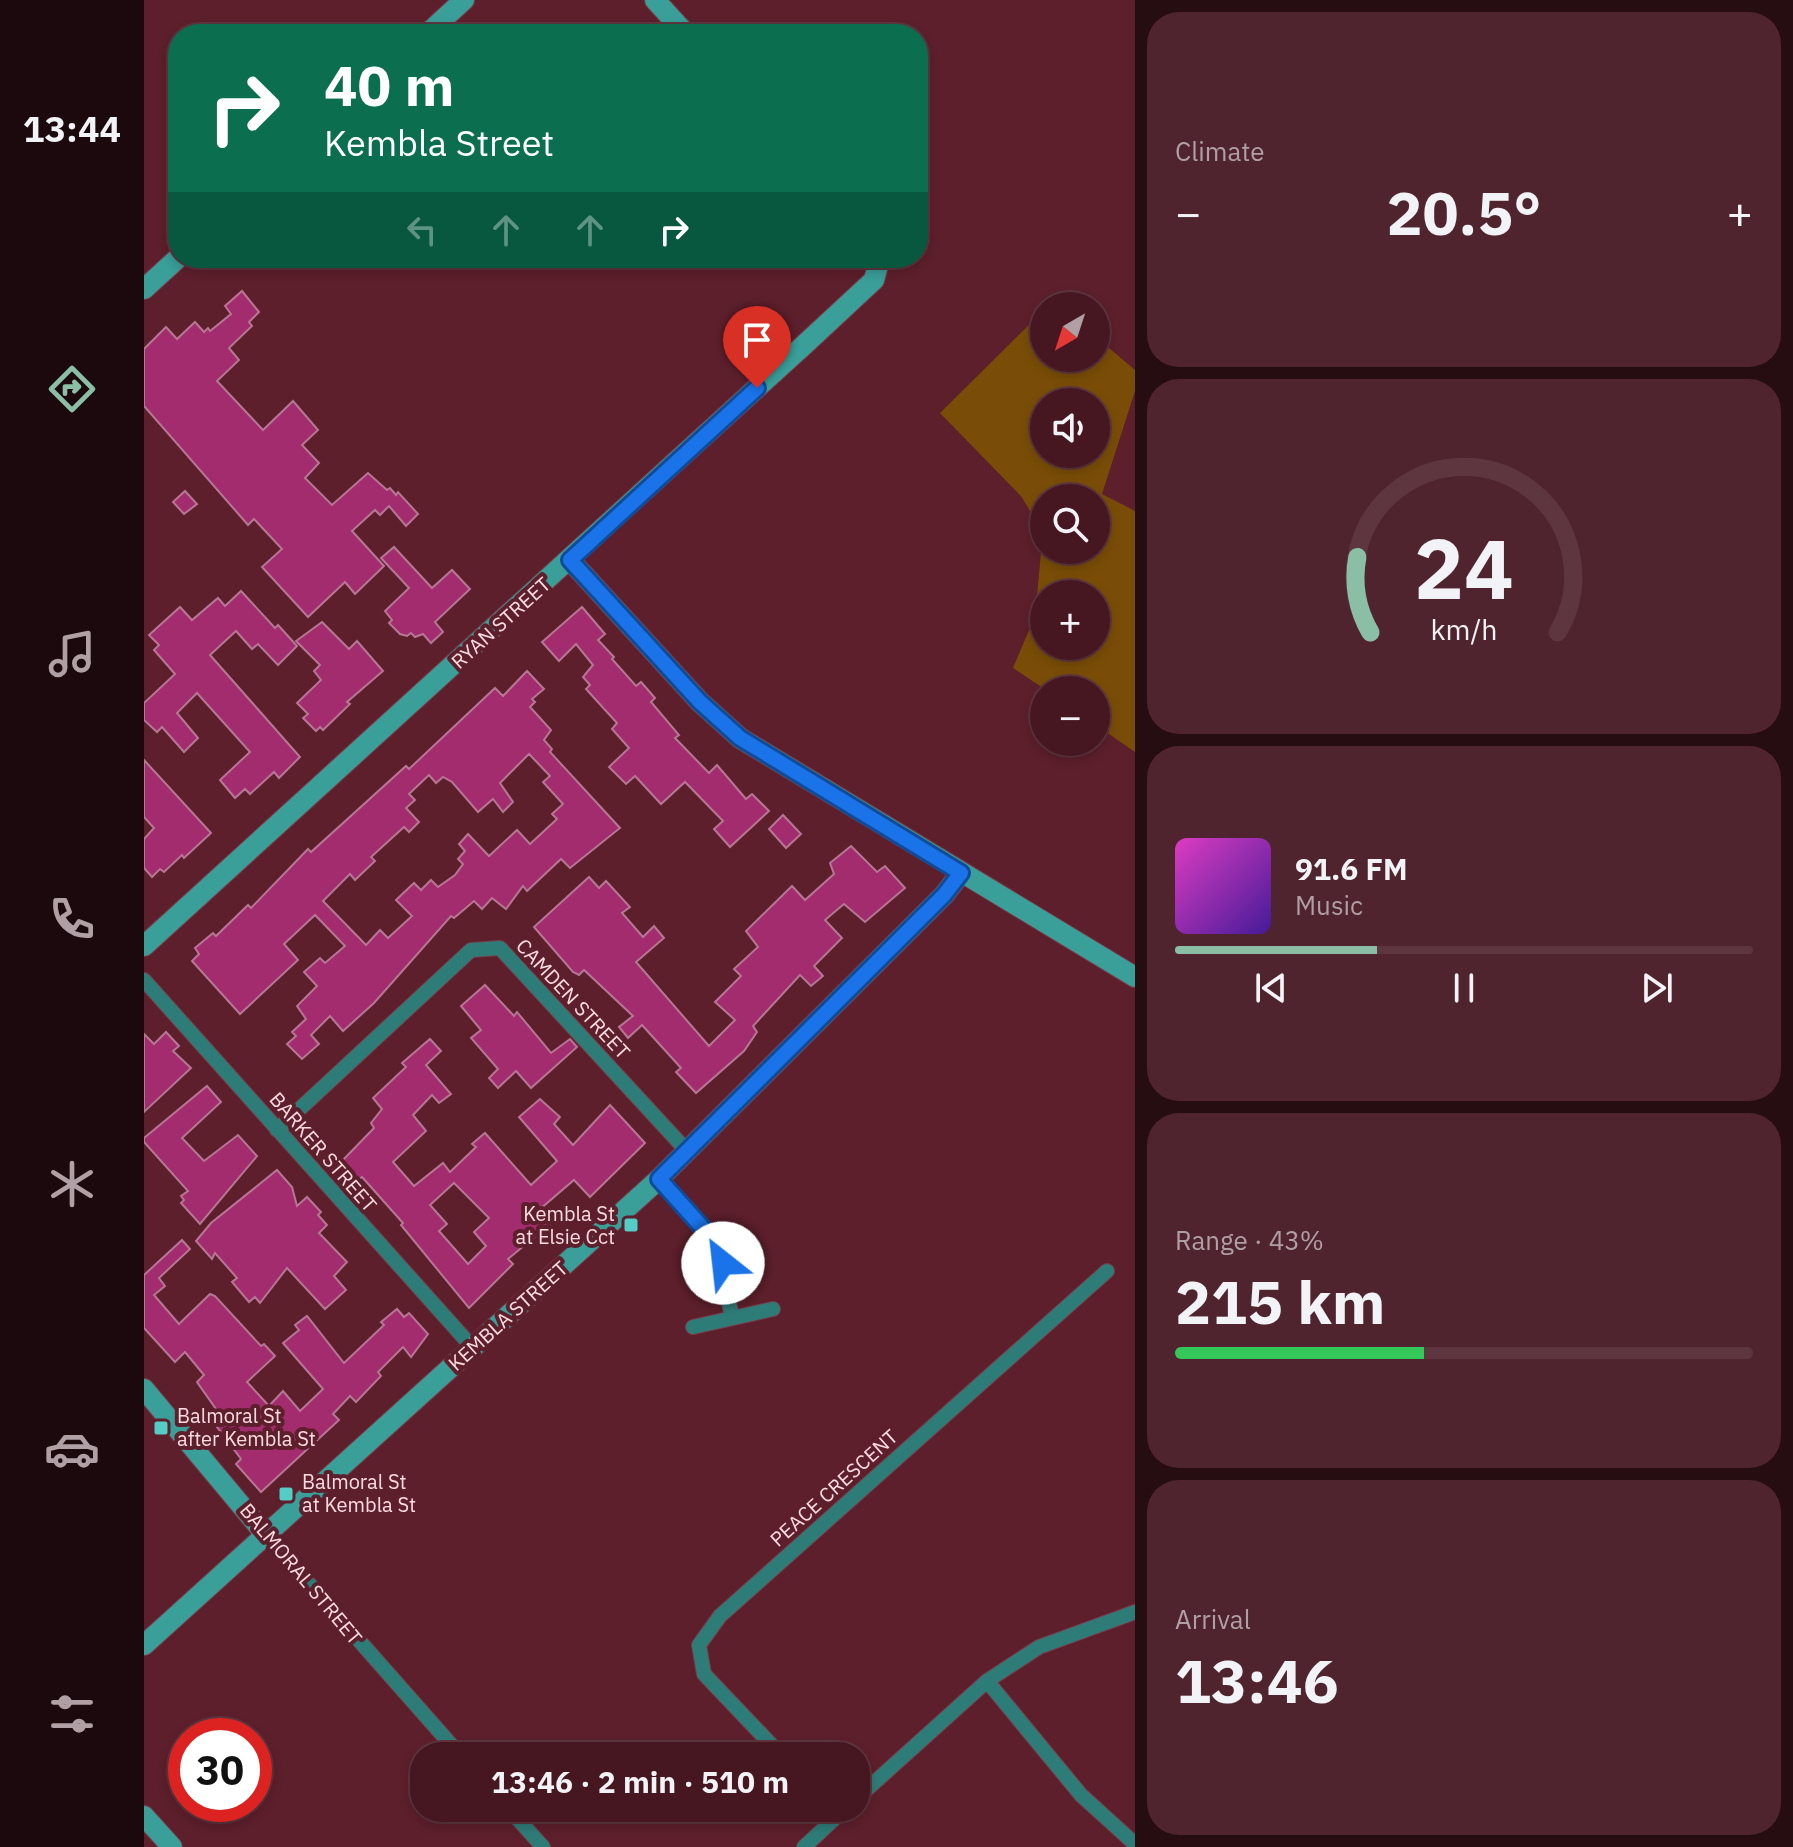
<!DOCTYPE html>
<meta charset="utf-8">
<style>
:root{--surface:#461721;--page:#50242e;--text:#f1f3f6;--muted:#b09fa5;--line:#5e363f;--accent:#8abfa5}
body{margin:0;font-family:"IBM Plex Sans",sans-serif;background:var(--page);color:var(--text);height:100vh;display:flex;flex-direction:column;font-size:30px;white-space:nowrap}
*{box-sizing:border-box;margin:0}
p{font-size:26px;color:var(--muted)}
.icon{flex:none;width:44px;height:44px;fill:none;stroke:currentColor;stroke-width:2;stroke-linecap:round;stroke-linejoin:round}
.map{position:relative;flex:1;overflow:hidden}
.sheet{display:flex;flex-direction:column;gap:12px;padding:12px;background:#260d12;width:658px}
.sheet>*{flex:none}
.hud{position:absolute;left:24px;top:24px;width:760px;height:244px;border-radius:32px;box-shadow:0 4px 12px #0003,0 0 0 2px var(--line);background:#0b6e4f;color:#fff;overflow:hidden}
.needle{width:52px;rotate:219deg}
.fabs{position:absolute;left:886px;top:292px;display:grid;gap:16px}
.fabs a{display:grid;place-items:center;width:80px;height:80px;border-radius:50%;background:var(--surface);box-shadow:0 4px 12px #0003,0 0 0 2px var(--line);font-size:40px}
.speed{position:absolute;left:24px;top:1718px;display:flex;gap:16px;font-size:40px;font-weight:700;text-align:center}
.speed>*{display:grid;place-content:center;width:104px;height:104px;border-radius:50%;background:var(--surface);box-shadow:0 4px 12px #0003,0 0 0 2px var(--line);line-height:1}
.speed .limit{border:12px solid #d22;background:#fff;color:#111}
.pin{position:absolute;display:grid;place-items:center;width:68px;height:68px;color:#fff;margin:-82px -34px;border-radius:50% 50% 50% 0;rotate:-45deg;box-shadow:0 0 8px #0007}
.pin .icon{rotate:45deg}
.me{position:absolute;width:88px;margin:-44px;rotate:331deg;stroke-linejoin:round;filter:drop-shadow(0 0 6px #0008)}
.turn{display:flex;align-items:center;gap:28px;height:168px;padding:0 24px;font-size:36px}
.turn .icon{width:104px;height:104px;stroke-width:2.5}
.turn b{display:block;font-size:56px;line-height:68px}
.lanes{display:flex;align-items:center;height:76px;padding:0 24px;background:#0003;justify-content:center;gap:40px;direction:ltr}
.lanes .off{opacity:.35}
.big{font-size:60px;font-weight:700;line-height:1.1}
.sheet .card{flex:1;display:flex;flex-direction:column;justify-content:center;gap:12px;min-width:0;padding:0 28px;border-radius:32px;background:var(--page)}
.sheet .dial{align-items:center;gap:0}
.dial svg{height:208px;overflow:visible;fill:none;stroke:var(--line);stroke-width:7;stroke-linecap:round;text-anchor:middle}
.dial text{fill:var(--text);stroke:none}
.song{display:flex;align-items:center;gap:24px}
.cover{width:96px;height:96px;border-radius:12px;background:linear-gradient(135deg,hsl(310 70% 55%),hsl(260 70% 35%))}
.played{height:8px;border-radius:4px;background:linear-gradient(90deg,var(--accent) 35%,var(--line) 35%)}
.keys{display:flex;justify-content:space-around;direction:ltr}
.heat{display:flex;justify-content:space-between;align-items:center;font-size:44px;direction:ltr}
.charge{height:12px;border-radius:6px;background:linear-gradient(90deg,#34c759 43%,var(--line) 0)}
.trip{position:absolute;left:266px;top:1742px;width:460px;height:80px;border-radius:32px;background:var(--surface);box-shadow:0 4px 12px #0003,0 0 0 2px var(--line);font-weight:700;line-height:80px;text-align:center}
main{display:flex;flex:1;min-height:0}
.tabs{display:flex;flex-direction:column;width:144px;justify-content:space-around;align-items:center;background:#1c090d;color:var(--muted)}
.tabs .icon{width:56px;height:56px}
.tabs .selected{color:var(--accent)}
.tabs b{font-size:36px;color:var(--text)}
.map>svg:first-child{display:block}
.green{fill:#794d07;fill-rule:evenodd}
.building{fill:#a32c6f;stroke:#b67694;stroke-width:2;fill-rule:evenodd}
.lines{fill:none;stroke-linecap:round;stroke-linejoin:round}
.street-casing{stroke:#773d49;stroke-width:16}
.secondary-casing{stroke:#773d49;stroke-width:22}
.street{stroke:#2e7c78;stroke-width:14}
.secondary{stroke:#3a9e99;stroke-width:20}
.route-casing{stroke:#114b97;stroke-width:20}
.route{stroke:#1a73e8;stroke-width:14}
.poi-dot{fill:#54cdc7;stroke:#5d1f2c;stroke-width:3}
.labels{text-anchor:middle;stroke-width:8;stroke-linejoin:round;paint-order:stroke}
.street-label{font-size:20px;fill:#fddde0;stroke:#5d1f2c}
.poi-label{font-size:20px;fill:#fddde0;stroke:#5d1f2c;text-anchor:start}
</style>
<main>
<nav class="tabs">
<b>13:44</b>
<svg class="icon selected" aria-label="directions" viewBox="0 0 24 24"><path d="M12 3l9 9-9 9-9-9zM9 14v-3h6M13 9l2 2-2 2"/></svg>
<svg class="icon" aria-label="music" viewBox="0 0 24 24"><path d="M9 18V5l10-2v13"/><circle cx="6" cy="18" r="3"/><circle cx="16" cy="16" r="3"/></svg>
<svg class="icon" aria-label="phone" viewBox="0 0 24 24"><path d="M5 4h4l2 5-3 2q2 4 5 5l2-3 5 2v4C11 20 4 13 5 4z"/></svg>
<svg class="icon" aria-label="climate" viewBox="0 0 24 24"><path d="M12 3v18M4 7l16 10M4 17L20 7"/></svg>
<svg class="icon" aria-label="car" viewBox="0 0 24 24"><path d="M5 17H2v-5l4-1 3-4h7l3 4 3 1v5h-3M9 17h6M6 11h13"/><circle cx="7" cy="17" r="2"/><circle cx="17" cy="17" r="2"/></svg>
<svg class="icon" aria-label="filters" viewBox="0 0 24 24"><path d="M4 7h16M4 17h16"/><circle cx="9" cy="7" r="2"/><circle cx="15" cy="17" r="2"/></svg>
</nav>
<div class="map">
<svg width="991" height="1847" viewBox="0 0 991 1847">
<rect width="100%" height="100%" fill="#5d1f2c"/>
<path class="green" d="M900,310V358H952V337L991,370V391L958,494L991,511V752L952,725V690H902L869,668L891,616L899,532L877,496L796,413ZM900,402H952V454H900ZM900,498H952V550H900ZM900,594H952V646H900Z"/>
<g class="building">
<path d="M98,291L115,312L105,322L108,326L85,348L95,360L73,381L119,430L149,401L174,430L158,445L175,463L161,478L188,505L224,473L243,490L246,488L252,495L254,492L274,514L262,526L245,506L236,515L231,510L208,531L240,566L211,594L201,582L164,617L118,567L138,549L110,519L104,525L0,406V349L22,327L33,339L51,322L60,332L64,328L66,331L87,314L81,306Z"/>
<path d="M41,491L53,504L40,514L29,502Z"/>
<path d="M250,547L288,588L308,570L326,589L291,622L299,632L287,643L279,634L271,637L267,633L263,636L256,634L245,623L248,620L241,611L265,588L237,558Z"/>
<path d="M97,591L131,628L134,625L153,646L134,665L114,644L108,649L92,631L66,655L156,757L135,778L130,772L106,794L101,789L91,798L76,780L106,752L53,693L33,713L54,738L40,752L18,727L13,732L0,720V703L31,674L10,650L15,645L5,635L36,607L48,620L74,598L81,606Z"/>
<path d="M438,607L461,634L454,640L470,657L468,659L492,686L497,682L511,698L507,702L535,735L531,738L565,773L573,765L602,799L608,794L625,811L586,847L570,829L579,821L541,782L517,804L491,776L482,784L465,767L485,748L468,729L473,723L442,689L446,685L439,677L449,665L432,644L415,661L398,642Z"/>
<path d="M178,622L205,649L213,641L239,671L203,702L206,704L179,730L176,727L172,731L159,718L164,714L153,703L177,680L170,671L176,665L152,641Z"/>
<path d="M383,671L400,689L388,699L391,702L386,707L407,730L400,740L408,749L406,752L476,828L426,868L417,859L383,891L379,886L362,909L348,898L338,909L330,901L310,918L307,916L230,1003L199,1031L186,1016L167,1035L175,1044L158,1059L143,1044L152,1036L148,1032L162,1019L153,1006L173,986L160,972L176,958L181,963L201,946L171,915L140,944L154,960L96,1014L48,961L55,954L51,948L69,933L72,936L104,905L107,908L164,849L167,852L262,766L265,769L351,688L359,696ZM385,754L406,776L399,782L419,804L408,814L413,819L386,844L373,830L345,856L324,834L315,844L321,851L314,859L319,864L311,875L294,887L287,880L277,890L270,883L252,900L268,916L244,938L236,930L222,945L179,901L206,874L211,880L231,861L227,857L260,827L265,832L275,822L262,808L271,800L265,794L285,775L292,783L299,777L308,782L334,812L349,799L359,812L369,802L356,783Z"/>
<path d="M0,760L67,833L40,858L38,855L20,872L16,869L8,877L0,868V839L10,828L0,817Z"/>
<path d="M639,815L657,834L642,848L625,829Z"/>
<path d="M707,846L733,872L741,866L761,888L721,922L700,904L681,920L698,938L670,966L679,976L667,986L656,975L609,1026L613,1032L600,1051L552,1093L532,1072L537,1068L498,1025L484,1038L475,1027L489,1016L440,970L435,975L429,972L390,927L445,877L455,888L462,881L486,907L478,913L499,937L510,926L520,938L492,962L565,1046L591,1020L571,1002L597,976L590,969L614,947L602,931L648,886L661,900L690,874L686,863Z"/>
<path d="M341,985L370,1016L373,1012L407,1053L426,1039L433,1047L387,1088L372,1071L354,1088L345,1078L354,1069L327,1038L337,1030L317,1006Z"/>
<path d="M22,1032L35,1046L29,1051L47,1068L0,1112V1034L10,1044Z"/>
<path d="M286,1039L297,1051L282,1065L307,1094L295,1103L288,1095L269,1115L282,1131L249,1162L270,1186L299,1163L306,1172L332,1147L328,1144L341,1133L387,1185L413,1161L375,1117L396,1099L416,1117L410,1124L429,1145L466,1105L501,1143L446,1197L430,1180L395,1210L406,1224L364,1259L369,1264L325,1308L257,1225L259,1223L218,1177L212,1182L199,1160L230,1128L227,1123L238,1109L229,1098L262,1067L258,1063ZM310,1183L345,1218L330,1232L342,1246L324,1264L295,1231L303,1224L286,1205Z"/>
<path d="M63,1086L77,1102L38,1138L60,1161L94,1135L113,1156L56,1224L37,1203L40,1200L37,1196L44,1191L0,1142V1138Z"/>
<path d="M133,1170L148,1187L153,1206L163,1197L177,1212L174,1215L183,1225L175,1233L203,1262L190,1276L202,1290L181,1309L143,1268L116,1303L111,1297L105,1302L88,1282L93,1278L71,1253L68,1259L52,1241L67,1223Z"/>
<path d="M38,1240L46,1249L15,1278L21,1286L10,1295L35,1324L66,1294L71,1296L117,1346L120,1344L131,1356L103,1382L125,1406L139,1391L156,1411L179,1389L139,1343L155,1330L151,1325L163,1316L200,1363L240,1325L237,1322L253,1309L260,1317L265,1313L284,1334L267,1357L259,1347L234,1372L237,1376L212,1402L206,1396L189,1414L195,1420L117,1492L92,1464L97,1459L67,1419L74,1412L53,1382L60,1375L41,1352L31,1362L0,1328V1275Z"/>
</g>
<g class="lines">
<defs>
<g id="street">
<path d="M0,980L329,1348"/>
<path d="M133,1130L327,950L356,948L543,1151"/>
<path d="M515,1179L574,1248L588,1317"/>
<path d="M549,1327L629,1309"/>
<path d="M122,1535L317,1756"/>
<path d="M843,1681L937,1795L991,1844"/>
<path d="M638,1756L560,1674L555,1645L576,1616L963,1271"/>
<path d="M712,1799L843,1681L895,1647L991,1612"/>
<path d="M364,1808L399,1847"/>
<path d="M660,1847L702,1808"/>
</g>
<g id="secondary">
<path d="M511,0L542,34"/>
<path d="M283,34L320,0"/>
<path d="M0,289L34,258"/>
<path d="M426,560L556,702L596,738L991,977"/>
<path d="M0,946L660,345L730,280L736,258"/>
<path d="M0,1389L122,1535"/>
<path d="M0,1645L515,1179L800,895L817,873"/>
<path d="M0,1816L28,1847"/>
</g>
</defs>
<use href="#street" class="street-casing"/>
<use href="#secondary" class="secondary-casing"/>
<use href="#street" class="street"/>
<use href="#secondary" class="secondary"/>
</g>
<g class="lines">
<defs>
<path id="route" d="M579,1263L565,1235L515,1179L800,895L817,873L596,738L556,702L426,560L613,388"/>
</defs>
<use href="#route" class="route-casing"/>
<use href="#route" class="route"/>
</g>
<g class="poi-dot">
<rect x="479" y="1217" width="16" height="16" rx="4"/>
<rect x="9" y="1420" width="16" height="16" rx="4"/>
<rect x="134" y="1486" width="16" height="16" rx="4"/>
</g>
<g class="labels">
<g class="street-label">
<text transform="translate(357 623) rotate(-42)" y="7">RYAN STREET</text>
<text transform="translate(429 999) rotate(47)" y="7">CAMDEN STREET</text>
<text transform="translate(179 1152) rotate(49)" y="7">BARKER STREET</text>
<text transform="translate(364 1316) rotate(-42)" y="7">KEMBLA STREET</text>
<text transform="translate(690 1488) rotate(-42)" y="7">PEACE CRESCENT</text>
<text transform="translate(157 1574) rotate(50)" y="7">BALMORAL STREET</text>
</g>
<g class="poi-label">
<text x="471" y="1221" text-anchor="end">Kembla St<tspan x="471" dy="23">at Elsie Cct</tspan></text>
<text x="33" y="1423">Balmoral St<tspan x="33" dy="23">after Kembla St</tspan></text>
<text x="158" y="1489">Balmoral St<tspan x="158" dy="23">at Kembla St</tspan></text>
</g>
</g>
</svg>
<div class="fabs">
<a><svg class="needle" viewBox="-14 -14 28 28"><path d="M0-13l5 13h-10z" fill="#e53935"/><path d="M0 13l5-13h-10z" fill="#b09fa5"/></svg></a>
<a><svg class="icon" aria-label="sound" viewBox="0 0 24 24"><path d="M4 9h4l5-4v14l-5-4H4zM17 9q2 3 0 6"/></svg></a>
<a><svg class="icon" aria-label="search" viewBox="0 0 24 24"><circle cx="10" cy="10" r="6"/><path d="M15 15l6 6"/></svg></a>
<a>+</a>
<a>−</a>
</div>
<div class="speed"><div class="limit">30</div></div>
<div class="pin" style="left:613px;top:388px;background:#d93025"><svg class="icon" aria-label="arrive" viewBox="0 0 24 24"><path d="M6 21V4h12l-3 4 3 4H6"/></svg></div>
<svg class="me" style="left:579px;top:1263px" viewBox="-20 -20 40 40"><circle r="19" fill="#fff"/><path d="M0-13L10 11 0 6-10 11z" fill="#1a73e8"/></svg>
<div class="trip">13:46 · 2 min · 510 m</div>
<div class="hud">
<div class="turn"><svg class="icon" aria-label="right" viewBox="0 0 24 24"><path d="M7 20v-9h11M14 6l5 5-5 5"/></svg><div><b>40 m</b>Kembla Street</div></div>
<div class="lanes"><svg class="icon off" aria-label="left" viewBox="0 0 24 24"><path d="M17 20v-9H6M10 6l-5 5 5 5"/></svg><svg class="icon off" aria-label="ahead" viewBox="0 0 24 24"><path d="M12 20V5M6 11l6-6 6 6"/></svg><svg class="icon off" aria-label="ahead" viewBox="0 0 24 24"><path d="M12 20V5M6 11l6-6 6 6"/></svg><svg class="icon" aria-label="right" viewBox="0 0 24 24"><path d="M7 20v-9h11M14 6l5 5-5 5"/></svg></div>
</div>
</div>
<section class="sheet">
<div class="card"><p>Climate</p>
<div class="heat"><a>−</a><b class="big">20.5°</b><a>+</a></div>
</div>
<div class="card dial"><svg viewBox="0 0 100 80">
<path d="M14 69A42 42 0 1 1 86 69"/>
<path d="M14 69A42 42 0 0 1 9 40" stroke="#8abfa5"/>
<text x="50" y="56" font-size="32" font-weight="700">24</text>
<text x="50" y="72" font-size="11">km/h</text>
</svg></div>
<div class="card">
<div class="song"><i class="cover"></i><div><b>91.6 FM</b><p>Music</p></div></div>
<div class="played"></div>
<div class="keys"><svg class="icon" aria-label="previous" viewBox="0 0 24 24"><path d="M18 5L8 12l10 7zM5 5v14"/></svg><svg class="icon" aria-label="pause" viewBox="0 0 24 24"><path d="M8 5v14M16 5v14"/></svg><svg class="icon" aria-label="next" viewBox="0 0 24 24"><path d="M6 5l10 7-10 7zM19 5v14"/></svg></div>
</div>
<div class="card"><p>Range · 43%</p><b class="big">215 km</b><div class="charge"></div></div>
<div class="card"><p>Arrival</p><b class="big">13:46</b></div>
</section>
</main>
